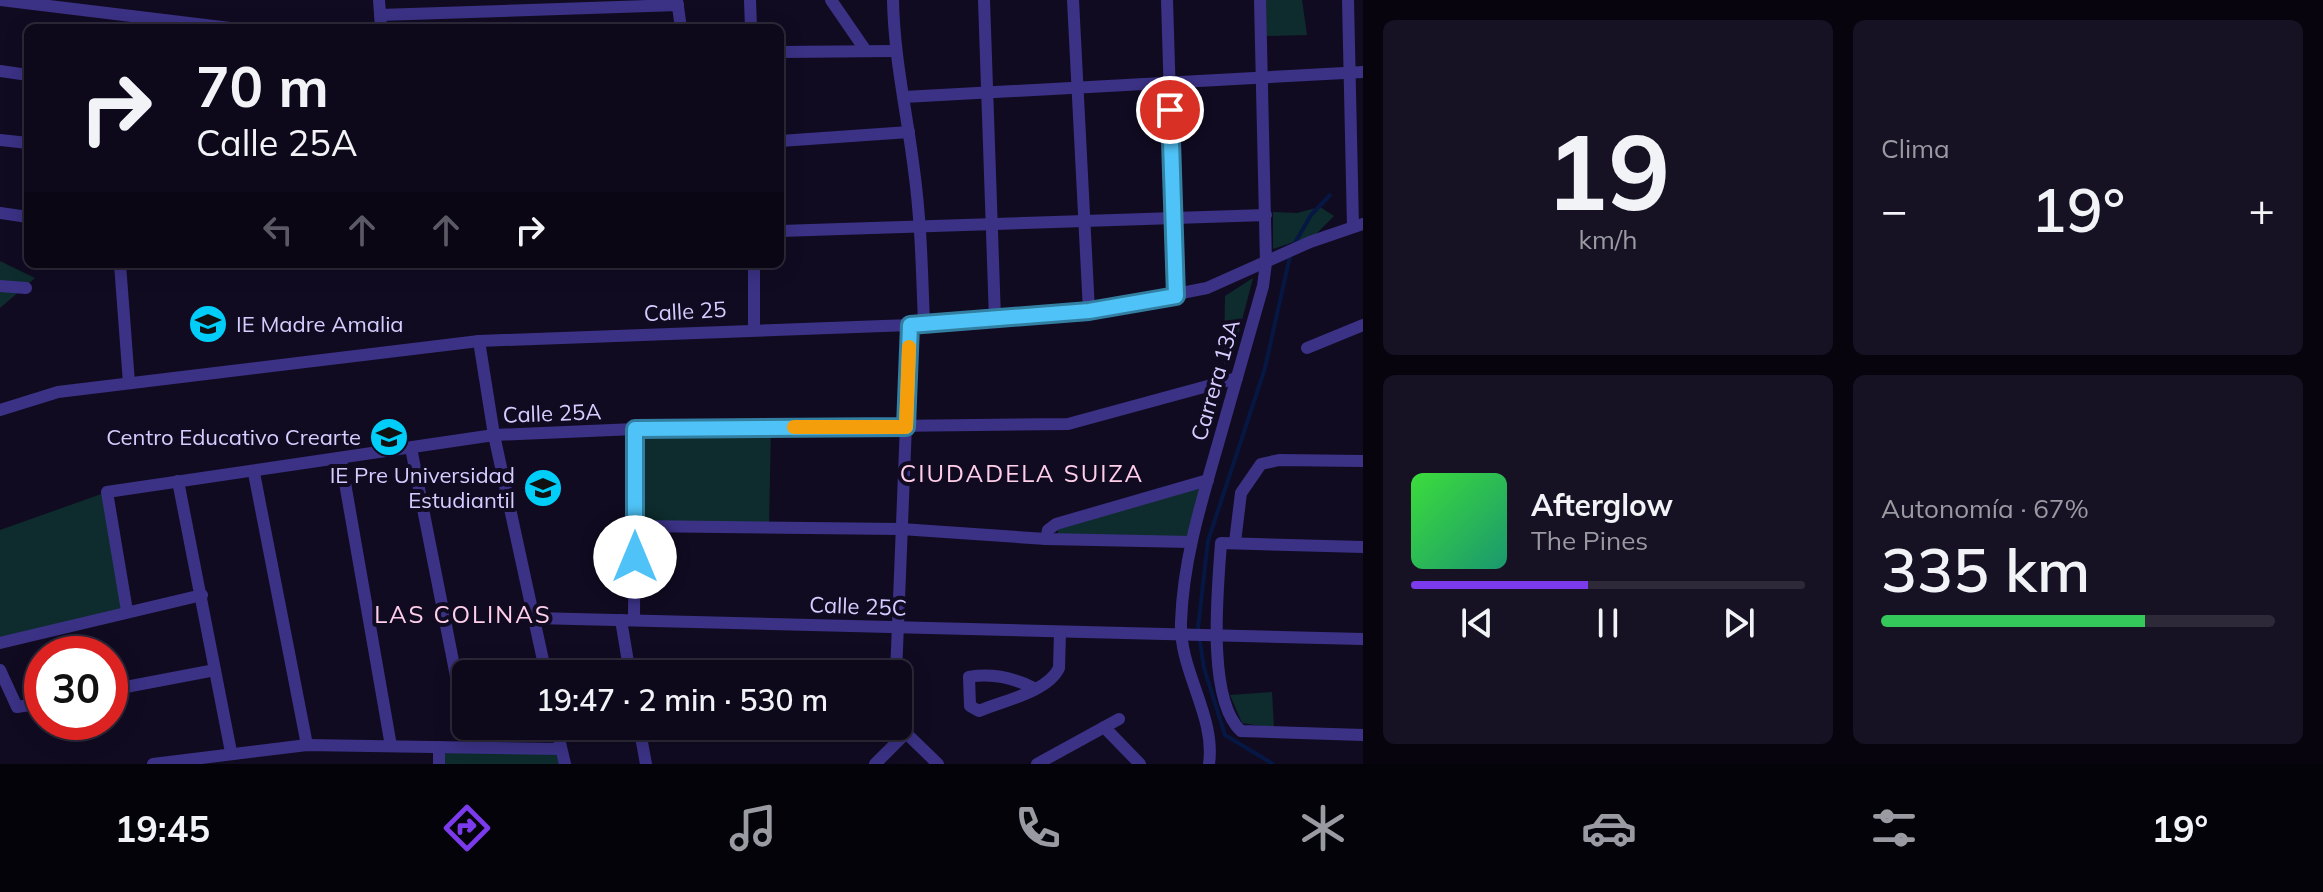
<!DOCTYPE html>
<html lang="es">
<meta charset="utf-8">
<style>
:root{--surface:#0d081a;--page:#161123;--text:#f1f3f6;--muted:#9a9aa2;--line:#2d2939;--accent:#7c3aed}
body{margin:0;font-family:Mulish,sans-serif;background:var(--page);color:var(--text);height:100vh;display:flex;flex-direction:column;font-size:30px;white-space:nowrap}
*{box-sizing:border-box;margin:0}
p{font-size:26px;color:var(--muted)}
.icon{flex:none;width:44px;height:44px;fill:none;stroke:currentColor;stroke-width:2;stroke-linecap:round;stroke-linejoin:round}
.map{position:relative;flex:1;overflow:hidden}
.drawer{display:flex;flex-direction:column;gap:20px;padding:20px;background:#07040e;width:960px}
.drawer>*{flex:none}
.banner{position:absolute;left:24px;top:24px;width:760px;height:244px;border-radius:12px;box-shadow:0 4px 20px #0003,0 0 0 2px var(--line);background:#0d081a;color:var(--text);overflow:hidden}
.speed{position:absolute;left:24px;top:636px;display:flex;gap:16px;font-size:40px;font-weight:700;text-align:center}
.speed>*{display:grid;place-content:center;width:104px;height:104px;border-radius:50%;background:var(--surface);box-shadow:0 4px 20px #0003,0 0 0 2px var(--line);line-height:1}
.speed .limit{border:12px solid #d22;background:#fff;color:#111}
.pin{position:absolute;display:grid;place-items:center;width:68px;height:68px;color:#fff;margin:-34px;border:4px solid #fff;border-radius:50%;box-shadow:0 2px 8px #0007}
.me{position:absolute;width:88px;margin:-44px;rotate:0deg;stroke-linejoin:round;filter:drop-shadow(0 0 6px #0008)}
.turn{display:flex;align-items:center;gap:28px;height:168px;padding:0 40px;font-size:36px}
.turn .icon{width:104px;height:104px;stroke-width:2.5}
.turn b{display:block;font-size:56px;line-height:68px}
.lanes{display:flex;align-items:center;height:76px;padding:0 40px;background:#0003;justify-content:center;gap:40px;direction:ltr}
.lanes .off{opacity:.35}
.big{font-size:60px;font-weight:600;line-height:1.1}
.drawer .card{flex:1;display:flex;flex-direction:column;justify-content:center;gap:12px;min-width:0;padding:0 28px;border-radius:12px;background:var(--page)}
.drawer .dial{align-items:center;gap:0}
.dial b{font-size:104px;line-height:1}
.song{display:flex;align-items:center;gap:24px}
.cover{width:96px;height:96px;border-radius:12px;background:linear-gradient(135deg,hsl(120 70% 55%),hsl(160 70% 35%))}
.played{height:8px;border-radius:4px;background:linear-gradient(90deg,var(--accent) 45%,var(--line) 45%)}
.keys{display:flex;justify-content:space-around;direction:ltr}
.heat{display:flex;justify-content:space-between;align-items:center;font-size:44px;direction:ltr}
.charge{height:12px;border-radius:6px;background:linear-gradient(90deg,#34c759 67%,var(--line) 0)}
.drawer .tiles{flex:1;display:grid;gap:20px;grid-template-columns:repeat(2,1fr)}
.trip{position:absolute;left:452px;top:660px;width:460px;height:80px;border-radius:12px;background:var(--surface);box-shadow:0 4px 20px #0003,0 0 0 2px var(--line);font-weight:600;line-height:80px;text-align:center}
.dock{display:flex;height:128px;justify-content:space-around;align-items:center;background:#05030a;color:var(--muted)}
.dock .icon{width:56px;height:56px}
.dock .selected{color:var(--accent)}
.dock b{font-size:36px;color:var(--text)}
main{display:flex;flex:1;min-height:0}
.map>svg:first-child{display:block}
.green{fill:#0e2c2d}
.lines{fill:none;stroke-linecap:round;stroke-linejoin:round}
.stream{stroke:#051742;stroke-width:4}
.minor{stroke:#3b3286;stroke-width:12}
.route-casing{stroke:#337fa1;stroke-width:20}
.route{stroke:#4fc3f7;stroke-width:14}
.slow{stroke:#f59e0b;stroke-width:14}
.labels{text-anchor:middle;stroke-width:8;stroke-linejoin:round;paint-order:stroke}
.street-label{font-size:22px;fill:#d6cdff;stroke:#110b22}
.poi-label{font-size:22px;fill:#d6cdff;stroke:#110b22;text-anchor:end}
.neighbourhood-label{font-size:24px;letter-spacing:2px;fill:#ffcfea;stroke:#110b22}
</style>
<main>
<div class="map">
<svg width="1363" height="764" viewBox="0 0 1363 764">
<rect width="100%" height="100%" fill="#110b22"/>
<g class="green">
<path d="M1265,0H1302L1307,35L1265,36Z"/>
<path d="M1320,207L1334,216L1315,235L1273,249V212L1297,213Z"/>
<path d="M0,261L35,278L0,308Z"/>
<path d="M1253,278L1231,362L1224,364L1225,296Z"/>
<path d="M771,427L769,527L635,526V429Z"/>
<path d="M1208,480L1191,542L1058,537V526Z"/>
<path d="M107,492L127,611L0,643V530Z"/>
<path d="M1272,692L1274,728L1242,723L1230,695Z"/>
<path d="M439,747L561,749L565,764H440Z"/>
</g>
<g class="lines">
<g class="stream">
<path d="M1292,248L1311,215L1330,195"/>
<path d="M1273,764L1225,735L1204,668L1198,628L1208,541L1265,368L1290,256"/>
</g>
<g class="minor">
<path d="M0,0L230,28"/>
<path d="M379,0L381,28"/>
<path d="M677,0L681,28"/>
<path d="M750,0L751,28"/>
<path d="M831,0L866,51"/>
<path d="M893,0C894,58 907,113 914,170C921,221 922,272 924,324"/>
<path d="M984,0L995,319"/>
<path d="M1073,0L1089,311"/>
<path d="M1167,0L1176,296"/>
<path d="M1348,0L1353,227"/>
<path d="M380,15L678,5"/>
<path d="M780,52L894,51"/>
<path d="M0,71L28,75"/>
<path d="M904,97L1363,72"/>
<path d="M0,140L28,143"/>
<path d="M780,141L909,132"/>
<path d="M0,213L28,217"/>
<path d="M780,231L1266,215"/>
<path d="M120,264L129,383"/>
<path d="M754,264V328"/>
<path d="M0,286L26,288"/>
<path d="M479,341L494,435L546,674"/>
<path d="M1307,348L1363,325"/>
<path d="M0,410L58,392L479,341L910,325L1089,311L1207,288L1310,242L1363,224"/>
<path d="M411,448L470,747"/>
<path d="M341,460L391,746"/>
<path d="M254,473L307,745"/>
<path d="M178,481L231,752"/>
<path d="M635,526L901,529L1046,539L1191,542"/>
<path d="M1046,539L1048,530L1056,524L1208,480"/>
<path d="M1235,542L1241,493L1261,464L1279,460L1363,461"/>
<path d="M1363,547L1221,543C1218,587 1206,699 1241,731L1363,735"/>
<path d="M127,611L107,492L494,435L635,429L1068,424L1237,378"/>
<path d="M535,618L1363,639"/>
<path d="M621,620L630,674"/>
<path d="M634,620L635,429"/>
<path d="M0,643L202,595"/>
<path d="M0,670L17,707L42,703"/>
<path d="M896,674L910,325"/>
<path d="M1034,688C1014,678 992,673 969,677L970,706L979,711C1002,701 1048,692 1059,668L1060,632"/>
<path d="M110,690L215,670"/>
<path d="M898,713L906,733L938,764"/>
<path d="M556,726L565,764"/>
<path d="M639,726L646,764"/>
<path d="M1104,727L1140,764"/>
<path d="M439,747V764"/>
<path d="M153,764L307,745L561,749"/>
<path d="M875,764L906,733"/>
<path d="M1037,764L1119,719"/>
<path d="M1209,764C1216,716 1179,671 1181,622C1183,561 1201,503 1218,444C1233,391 1248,338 1263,286L1266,263L1260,0"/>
</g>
</g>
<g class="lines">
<defs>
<path id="route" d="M635,557V429L906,427L910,325L1089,311L1176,296L1170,110"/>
</defs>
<use href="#route" class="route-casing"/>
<use href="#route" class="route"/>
<path class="slow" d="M794,427H906L909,347"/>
</g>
<defs>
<symbol id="school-disc" viewBox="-11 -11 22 22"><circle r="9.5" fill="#00cef8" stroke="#110b22"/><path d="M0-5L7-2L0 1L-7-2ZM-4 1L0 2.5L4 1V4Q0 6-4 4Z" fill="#111"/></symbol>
<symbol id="university-disc" viewBox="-11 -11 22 22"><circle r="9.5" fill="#00cef8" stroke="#110b22"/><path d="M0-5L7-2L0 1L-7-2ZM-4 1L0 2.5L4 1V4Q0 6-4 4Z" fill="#111"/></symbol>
</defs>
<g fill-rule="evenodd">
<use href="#school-disc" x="186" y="302" width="44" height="44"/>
<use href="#school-disc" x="367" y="415" width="44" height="44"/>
<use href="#university-disc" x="521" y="466" width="44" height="44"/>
</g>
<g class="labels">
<g class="street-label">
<text transform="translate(685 311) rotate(-3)" y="8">Calle 25</text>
<text transform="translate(1215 380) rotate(-74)" y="8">Carrera 13A</text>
<text transform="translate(552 413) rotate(-2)" y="8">Calle 25A</text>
<text transform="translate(858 606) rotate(2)" y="8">Calle 25C</text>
</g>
<g class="poi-label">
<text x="236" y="332" text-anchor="start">IE Madre Amalia</text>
<text x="361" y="445">Centro Educativo Crearte</text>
<text x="515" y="483">IE Pre Universidad<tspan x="515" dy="25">Estudiantil</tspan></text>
</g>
<g class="neighbourhood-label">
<text x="1022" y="482">CIUDADELA SUIZA</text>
<text x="463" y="623">LAS COLINAS</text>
</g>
</g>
</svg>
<div class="speed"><div class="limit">30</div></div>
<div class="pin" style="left:1170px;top:110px;background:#d93025"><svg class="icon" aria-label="arrive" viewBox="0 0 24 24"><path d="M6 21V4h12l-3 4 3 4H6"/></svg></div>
<svg class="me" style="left:635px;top:557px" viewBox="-20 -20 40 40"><circle r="19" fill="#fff"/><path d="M0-13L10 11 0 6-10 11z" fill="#4fc3f7"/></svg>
<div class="trip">19:47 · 2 min · 530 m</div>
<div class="banner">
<div class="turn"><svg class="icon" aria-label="right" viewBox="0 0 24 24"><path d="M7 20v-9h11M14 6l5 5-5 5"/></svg><div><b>70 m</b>Calle 25A</div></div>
<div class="lanes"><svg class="icon off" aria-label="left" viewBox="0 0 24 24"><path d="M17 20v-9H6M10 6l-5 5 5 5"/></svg><svg class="icon off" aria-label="ahead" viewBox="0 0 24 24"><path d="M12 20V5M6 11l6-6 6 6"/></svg><svg class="icon off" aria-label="ahead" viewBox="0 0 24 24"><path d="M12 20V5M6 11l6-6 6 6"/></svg><svg class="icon" aria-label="right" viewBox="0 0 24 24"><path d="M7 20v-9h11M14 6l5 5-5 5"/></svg></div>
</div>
</div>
<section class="drawer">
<div class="tiles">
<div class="card dial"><b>19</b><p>km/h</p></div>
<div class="card"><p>Clima</p>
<div class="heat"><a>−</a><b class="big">19°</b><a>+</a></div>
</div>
<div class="card">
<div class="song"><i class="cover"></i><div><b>Afterglow</b><p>The Pines</p></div></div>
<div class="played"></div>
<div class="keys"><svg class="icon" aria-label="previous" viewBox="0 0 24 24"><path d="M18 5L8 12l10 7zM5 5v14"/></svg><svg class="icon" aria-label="pause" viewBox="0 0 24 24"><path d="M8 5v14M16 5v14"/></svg><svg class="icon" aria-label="next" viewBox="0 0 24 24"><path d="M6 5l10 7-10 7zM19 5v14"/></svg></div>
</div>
<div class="card"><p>Autonomía · 67%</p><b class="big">335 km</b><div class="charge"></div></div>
</div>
</section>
</main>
<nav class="dock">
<b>19:45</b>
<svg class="icon selected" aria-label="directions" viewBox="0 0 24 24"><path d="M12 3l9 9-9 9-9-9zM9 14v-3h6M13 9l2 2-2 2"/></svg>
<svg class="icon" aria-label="music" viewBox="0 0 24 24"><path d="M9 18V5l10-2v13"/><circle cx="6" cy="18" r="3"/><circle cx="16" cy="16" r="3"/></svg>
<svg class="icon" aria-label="phone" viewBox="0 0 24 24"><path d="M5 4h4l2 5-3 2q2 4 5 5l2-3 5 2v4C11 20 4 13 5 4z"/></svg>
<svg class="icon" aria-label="climate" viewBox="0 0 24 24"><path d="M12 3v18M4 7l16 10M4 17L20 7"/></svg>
<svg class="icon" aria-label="car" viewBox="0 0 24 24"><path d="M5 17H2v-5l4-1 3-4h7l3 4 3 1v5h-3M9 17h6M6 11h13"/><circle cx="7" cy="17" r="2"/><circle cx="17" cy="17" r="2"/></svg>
<svg class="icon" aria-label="filters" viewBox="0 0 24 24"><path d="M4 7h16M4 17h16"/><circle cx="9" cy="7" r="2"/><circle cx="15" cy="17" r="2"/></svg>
<b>19°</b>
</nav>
